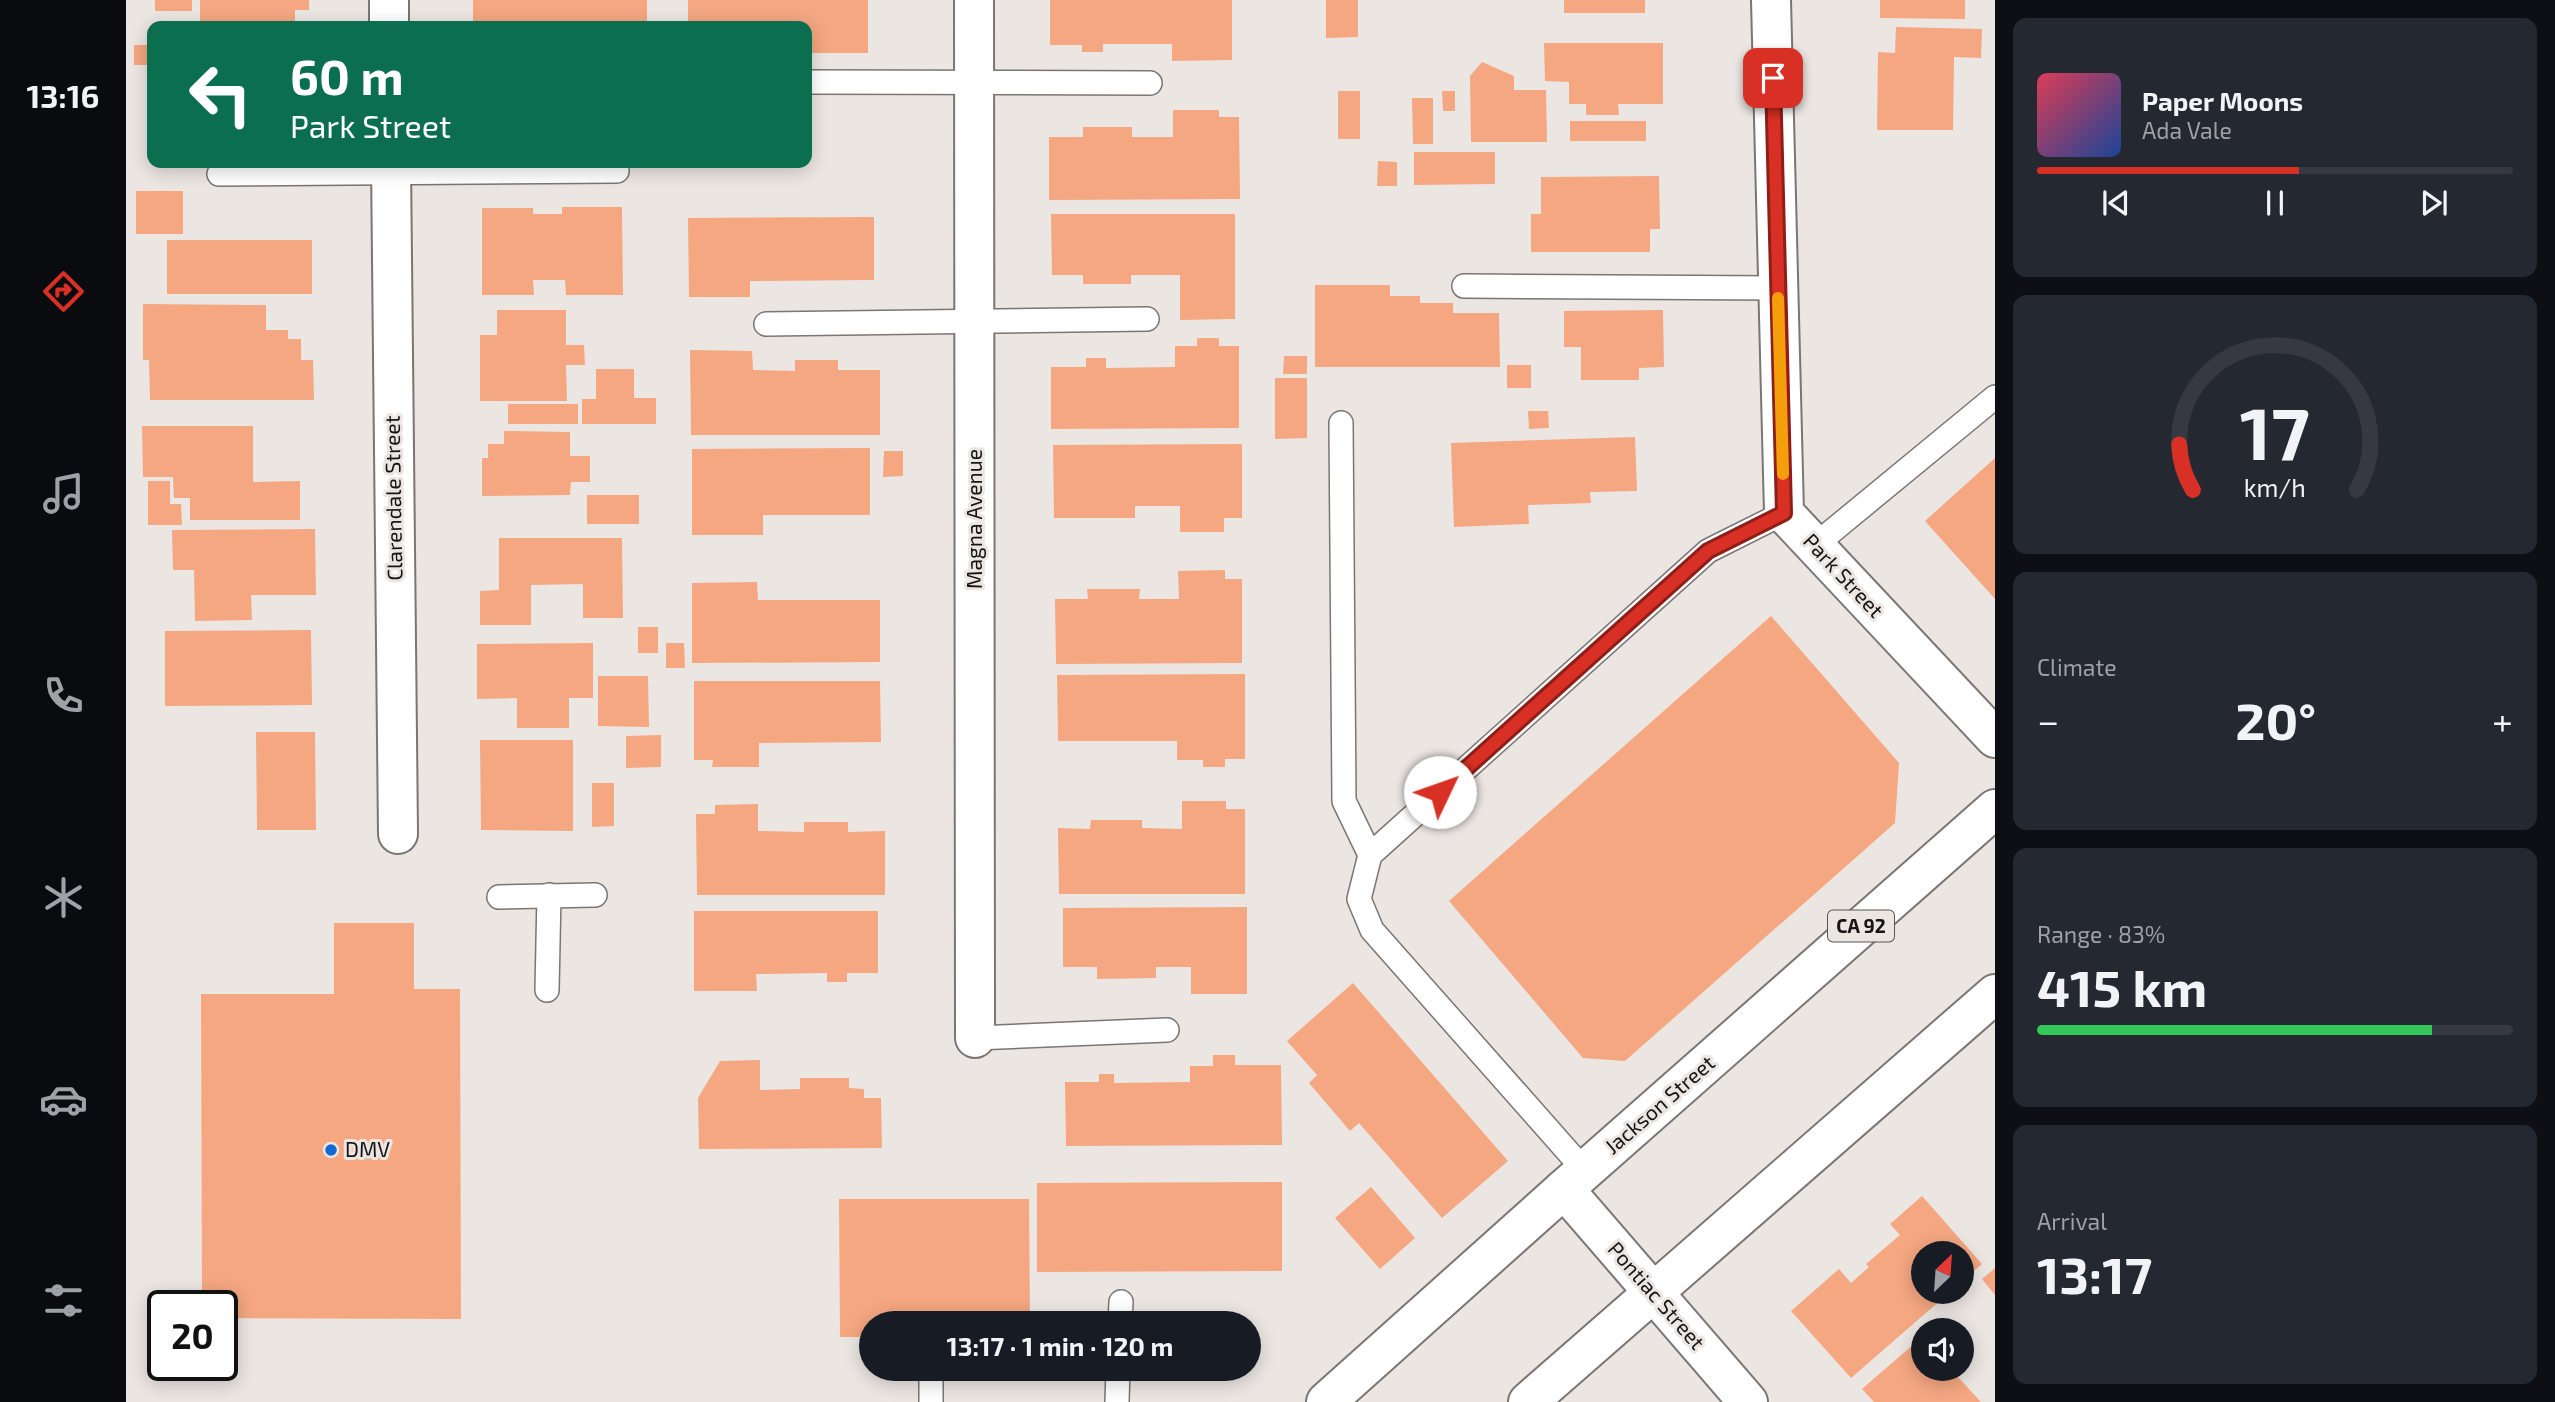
<!DOCTYPE html>
<meta charset="utf-8">
<style>
:root{--surface:#171b24;--page:#242831;--text:#f1f3f6;--muted:#9ea1a6;--line:#363941;--accent:#d93025}
body{margin:0;font-family:"Exo 2",sans-serif;background:var(--page);color:var(--text);height:100vh;display:flex;flex-direction:column;font-size:26px;white-space:nowrap}
*{box-sizing:border-box;margin:0}
p{font-size:23px;color:var(--muted)}
.icon{flex:none;width:38px;height:38px;fill:none;stroke:currentColor;stroke-width:2;stroke-linecap:round;stroke-linejoin:round}
.map{position:relative;flex:1;overflow:hidden}
.sheet{display:flex;flex-direction:column;gap:18px;padding:18px;background:#0d0f14;width:560px}
.sheet>*{flex:none}
.banner{position:absolute;left:21px;top:21px;width:665px;height:147px;border-radius:14px;box-shadow:0 4px 18px #0003;background:#0b6e4f;color:#fff;overflow:hidden}
.needle{width:46px;rotate:25deg}
.tools{position:absolute;left:1785px;top:1241px;display:grid;gap:14px}
.tools a{display:grid;place-items:center;width:63px;height:63px;border-radius:50%;background:var(--surface);box-shadow:0 4px 18px #0003;font-size:35px}
.speed{position:absolute;left:21px;top:1290px;display:flex;gap:14px;font-size:35px;font-weight:700;text-align:center}
.speed>*{display:grid;place-content:center;width:91px;height:91px;border-radius:50%;background:var(--surface);box-shadow:0 4px 18px #0003;line-height:1}
.speed .limit{border:4px solid #111;border-radius:10px;background:#fff;color:#111}
.pin{position:absolute;display:grid;place-items:center;width:60px;height:60px;color:#fff;margin:-30px;border-radius:14px;box-shadow:0 4px 10px #0006}
.me{position:absolute;width:77px;margin:-38px;rotate:48deg;stroke-linejoin:round;filter:drop-shadow(0 0 5px #0008)}
.turn{display:flex;align-items:center;gap:24px;height:147px;padding:0 28px;font-size:32px}
.turn .icon{width:91px;height:91px;stroke-width:2.5}
.turn b{display:block;font-size:49px;line-height:60px}
.big{font-size:52px;font-weight:700;line-height:1.1}
.sheet .widget{flex:1;display:flex;flex-direction:column;justify-content:center;gap:10px;min-width:0;padding:0 24px;border-radius:14px;background:var(--page)}
.sheet .dial{align-items:center;gap:0}
.dial svg{height:182px;overflow:visible;fill:none;stroke:var(--line);stroke-width:7;stroke-linecap:round;text-anchor:middle}
.dial text{fill:var(--text);stroke:none}
.song{display:flex;align-items:center;gap:21px}
.cover{width:84px;height:84px;border-radius:10px;background:linear-gradient(135deg,hsl(350 70% 55%),hsl(220 70% 35%))}
.played{height:7px;border-radius:4px;background:linear-gradient(90deg,var(--accent) 55%,var(--line) 55%)}
.keys{display:flex;justify-content:space-around;direction:ltr}
.heat{display:flex;justify-content:space-between;align-items:center;font-size:38px;direction:ltr}
.charge{height:10px;border-radius:5px;background:linear-gradient(90deg,#34c759 83%,var(--line) 0)}
.trip{position:absolute;left:733px;top:1311px;width:402px;height:70px;border-radius:35px;background:var(--surface);box-shadow:0 4px 18px #0003;font-weight:700;line-height:70px;text-align:center}
main{display:flex;flex:1;min-height:0}
.tab-bar{display:flex;flex-direction:column;width:126px;justify-content:space-around;align-items:center;background:#090b0e;color:var(--muted)}
.tab-bar .icon{width:49px;height:49px}
.tab-bar .selected{color:var(--accent)}
.tab-bar b{font-size:32px;color:var(--text)}
.map>svg:first-child{display:block}
.building{fill:#f4a781}
.lines{fill:none;stroke-linecap:round;stroke-linejoin:round}
.lane-casing{stroke:#7b7573;stroke-width:26}
.street-casing{stroke:#7b7573;stroke-width:42}
.primary-casing{stroke:#7b7573;stroke-width:42}
.lane{stroke:#fff;stroke-width:23}
.street{stroke:#fff;stroke-width:38}
.primary{stroke:#fff;stroke-width:38}
.route-casing{stroke:#8d1f18;stroke-width:18}
.route{stroke:#d93025;stroke-width:12}
.slow{stroke:#f59e0b;stroke-width:12}
.poi-dot{fill:#106ad3;stroke:#ece6e3;stroke-width:2.5}
.labels{text-anchor:middle;stroke-width:6;stroke-linejoin:round;paint-order:stroke}
.shield{fill:#ece6e3;stroke:#575452;stroke-width:2}
.shield-label{font-size:19px;font-weight:bold;fill:#171514}
.street-label{font-size:21px;fill:#171514;stroke:#ece6e3}
.poi-label{font-size:21px;fill:#171514;stroke:#ece6e3;text-anchor:start}
</style>
<main>
<nav class="tab-bar">
<b>13:16</b>
<svg class="icon selected" aria-label="directions" viewBox="0 0 24 24"><path d="M12 3l9 9-9 9-9-9zM9 14v-3h6M13 9l2 2-2 2"/></svg>
<svg class="icon" aria-label="music" viewBox="0 0 24 24"><path d="M9 18V5l10-2v13"/><circle cx="6" cy="18" r="3"/><circle cx="16" cy="16" r="3"/></svg>
<svg class="icon" aria-label="phone" viewBox="0 0 24 24"><path d="M5 4h4l2 5-3 2q2 4 5 5l2-3 5 2v4C11 20 4 13 5 4z"/></svg>
<svg class="icon" aria-label="climate" viewBox="0 0 24 24"><path d="M12 3v18M4 7l16 10M4 17L20 7"/></svg>
<svg class="icon" aria-label="car" viewBox="0 0 24 24"><path d="M5 17H2v-5l4-1 3-4h7l3 4 3 1v5h-3M9 17h6M6 11h13"/><circle cx="7" cy="17" r="2"/><circle cx="17" cy="17" r="2"/></svg>
<svg class="icon" aria-label="filters" viewBox="0 0 24 24"><path d="M4 7h16M4 17h16"/><circle cx="9" cy="7" r="2"/><circle cx="15" cy="17" r="2"/></svg>
</nav>
<div class="map">
<svg width="1869" height="1402" viewBox="0 0 1869 1402">
<rect width="100%" height="100%" fill="#ece6e3"/>
<g class="building">
<rect x="29" y="0" width="37" height="11"/>
<path d="M74,0H183V10H169V26H74Z"/>
<rect x="347" y="0" width="174" height="26"/>
<path d="M562,0H742V53H681V26H562Z"/>
<path d="M924,0H1106V60L1046,61V44H977V52H956V45H924Z"/>
<path d="M1200,0H1232V37L1200,38Z"/>
<rect x="1438" y="0" width="81" height="13"/>
<path d="M1754,0H1839V19L1754,18Z"/>
<path d="M1770,27L1856,29L1855,58L1828,57L1827,130H1751L1752,52L1769,53Z"/>
<path d="M1418,43H1537V104H1492L1493,115H1460V104H1443V82L1419,81Z"/>
<rect x="8" y="45" width="18" height="20"/>
<path d="M1356,62L1388,76V90H1420L1421,142H1345L1344,76Z"/>
<rect x="1212" y="91" width="22" height="48"/>
<path d="M1316,91H1329V111H1317Z"/>
<path d="M1286,98H1307V144H1287Z"/>
<path d="M1047,110H1093V117H1113L1114,199L923,200V137H957V127H1006V137H1047Z"/>
<rect x="1444" y="121" width="76" height="20"/>
<path d="M1288,152H1369V184L1288,185Z"/>
<path d="M1252,161L1271,162V186H1251Z"/>
<path d="M1533,176L1534,229H1524V252H1405V214H1415V177Z"/>
<rect x="10" y="191" width="47" height="43"/>
<path d="M436,207H496L497,295H440L439,280H407L408,295H356V208H407V214H436Z"/>
<path d="M925,214H1109V319L1054,320V275H1005V284H957V275H926Z"/>
<path d="M748,217V280L624,281V297H563L562,218Z"/>
<rect x="41" y="240" width="145" height="54"/>
<path d="M1189,285H1264V296H1294V303H1327V313H1373L1374,367H1189Z"/>
<path d="M17,304L140,305V330H162V339H175V360H187L188,400H24L23,360H17Z"/>
<path d="M371,310H440V345H458L459,365H440L441,401H354V335H371Z"/>
<path d="M1537,310L1538,367L1513,368V380H1455V347H1438V311Z"/>
<path d="M1071,338H1093V346H1113V428L925,429V367H960V358H980V368L1049,367V346H1071Z"/>
<path d="M564,350L626,351L627,370L669,371V360H712V370H754V435H565Z"/>
<path d="M1158,356H1181V374H1157Z"/>
<rect x="1381" y="365" width="24" height="23"/>
<path d="M470,369H508V398H530V424H456V399H470Z"/>
<path d="M1149,378H1181V438L1149,439Z"/>
<rect x="382" y="404" width="70" height="20"/>
<path d="M1402,411H1422L1423,428L1403,429Z"/>
<path d="M16,426H127V482L174,481V520H64V498H48L47,477H17Z"/>
<path d="M378,431L444,432V456H464V482H445L444,495L356,496V458H362V444H378Z"/>
<path d="M1509,437L1511,491L1464,492L1465,503L1402,505L1403,524L1328,527L1325,443Z"/>
<path d="M1116,444V518H1098V532H1054V506H1009V518H928L927,445Z"/>
<path d="M744,448V515H637V535H566V449Z"/>
<path d="M758,451H777V476L757,477Z"/>
<path d="M1869,458V599L1799,521Z"/>
<path d="M22,481H44V504H55L56,525H22Z"/>
<rect x="461" y="495" width="52" height="29"/>
<path d="M189,529L190,595H125L126,620L69,621L68,570H47L46,530Z"/>
<path d="M373,538H496L497,618H457V584L405,585V625H354V591L373,590Z"/>
<path d="M1099,570V579H1116V663L930,664L929,599H962L961,589H1014L1013,599H1053L1052,571Z"/>
<path d="M631,582L632,600H754V662L566,663V583Z"/>
<path d="M1645,616L1773,763L1769,823L1499,1061L1457,1058L1323,901Z"/>
<rect x="512" y="627" width="20" height="26"/>
<path d="M185,630L186,705L39,706V631Z"/>
<path d="M467,643V698H443V728H391V698L351,699V644Z"/>
<path d="M540,643H558L559,668H540Z"/>
<path d="M1119,674V759H1099V767H1077V760H1051V741H932L931,675Z"/>
<path d="M472,676H522L523,727L472,726Z"/>
<path d="M568,681H754L755,742L633,743V767H586L587,760H568Z"/>
<path d="M130,732H189L190,830H131Z"/>
<path d="M535,735V767L500,768V736Z"/>
<path d="M354,740H447V831L355,830Z"/>
<path d="M466,783H488V826L466,827Z"/>
<path d="M1056,801H1100V809H1119V894H933L932,828L964,829L965,820H1016V828L1056,829Z"/>
<path d="M632,804V831L678,832V822H722V832L759,831V895H571L570,814H589V805Z"/>
<path d="M1121,907V994H1065V967H1030V978L971,979V967H937V908Z"/>
<path d="M568,911H752V973H721V982H701V973L630,974L631,991H568Z"/>
<path d="M208,923H288V989H334L335,1319L96,1318V1306H76L75,994H208Z"/>
<path d="M1227,983L1382,1161L1316,1218L1233,1123L1224,1131L1183,1083L1191,1075L1161,1041Z"/>
<path d="M1087,1055H1109V1065H1155L1156,1145L940,1146L939,1082H973V1074H988V1083L1064,1082V1066H1087Z"/>
<path d="M634,1060V1090L674,1089V1078H723V1088L738,1089V1098H755L756,1148L573,1149L572,1098L594,1061Z"/>
<path d="M1156,1182V1271L911,1272V1183Z"/>
<path d="M1245,1187L1289,1238L1254,1269L1209,1218Z"/>
<path d="M1796,1196L1856,1264L1836,1281V1253H1797V1292H1824L1725,1378L1665,1311L1713,1269L1725,1283L1743,1267L1740,1264L1774,1235L1764,1224Z"/>
<path d="M713,1199H903L904,1323H746V1337H714Z"/>
<path d="M1869,1268V1295L1856,1279Z"/>
<path d="M1797,1336V1368H1836L1837,1370L1831,1376L1855,1402H1748L1736,1389Z"/>
</g>
<g class="lines">
<defs>
<g id="lane">
<path d="M681,82L1024,83"/>
<path d="M93,174L491,171"/>
<path d="M1338,286L1652,288"/>
<path d="M640,324L1021,319"/>
<path d="M1215,423L1218,801L1244,855"/>
<path d="M1688,546L1869,397"/>
<path d="M373,897L469,895"/>
<path d="M421,990L423,895"/>
<path d="M849,1038L1041,1030"/>
<path d="M1459,1171L1246,930L1233,899L1244,855L1582,551L1658,513"/>
<path d="M994,1323L995,1302"/>
<path d="M805,1374V1402"/>
<path d="M991,1402L992,1368"/>
</g>
<g id="street">
<path d="M263,0V26"/>
<path d="M848,0L849,1038"/>
<path d="M1645,0L1658,513L1869,738"/>
<path d="M265,163L272,834"/>
<path d="M1438,1189L1622,1402"/>
</g>
<g id="primary">
<path d="M1200,1402L1438,1189L1869,809"/>
<path d="M1402,1402L1869,994"/>
</g>
</defs>
<use href="#lane" class="lane-casing"/>
<use href="#street" class="street-casing"/>
<use href="#primary" class="primary-casing"/>
<use href="#lane" class="lane"/>
<use href="#street" class="street"/>
<use href="#primary" class="primary"/>
</g>
<g class="lines">
<defs>
<path id="route" d="M1314,792L1582,551L1658,513L1647,78"/>
</defs>
<use href="#route" class="route-casing"/>
<use href="#route" class="route"/>
<path class="slow" d="M1652,298L1657,474"/>
</g>
<circle class="poi-dot" cx="205" cy="1150" r="7"/>
<g class="labels">
<rect class="shield" x="1702" y="910.5" width="66" height="31" rx="5"/>
<g class="shield-label">
<text x="1735" y="933">CA 92</text>
</g>
<g class="street-label">
<text transform="translate(268 498) rotate(-91)" y="7">Clarendale Street</text>
<text transform="translate(849 519) rotate(-90)" y="7">Magna Avenue</text>
<text transform="translate(1717 576) rotate(47)" y="7">Park Street</text>
<text transform="translate(1534 1105) rotate(-41)" y="7">Jackson Street</text>
<text transform="translate(1530 1296) rotate(49)" y="7">Pontiac Street</text>
</g>
<g class="poi-label">
<text x="219" y="1157">DMV</text>
</g>
</g>
</svg>
<div class="tools">
<a><svg class="needle" viewBox="-14 -14 28 28"><path d="M0-13l5 13h-10z" fill="#e53935"/><path d="M0 13l5-13h-10z" fill="#9ea1a6"/></svg></a>
<a><svg class="icon" aria-label="sound" viewBox="0 0 24 24"><path d="M4 9h4l5-4v14l-5-4H4zM17 9q2 3 0 6"/></svg></a>
</div>
<div class="speed"><div class="limit">20</div></div>
<div class="pin" style="left:1647px;top:78px;background:#d93025"><svg class="icon" aria-label="arrive" viewBox="0 0 24 24"><path d="M6 21V4h12l-3 4 3 4H6"/></svg></div>
<svg class="me" style="left:1314px;top:792px" viewBox="-20 -20 40 40"><circle r="19" fill="#fff"/><path d="M0-13L10 11 0 6-10 11z" fill="#d93025"/></svg>
<div class="trip">13:17 · 1 min · 120 m</div>
<div class="banner">
<div class="turn"><svg class="icon" aria-label="left" viewBox="0 0 24 24"><path d="M17 20v-9H6M10 6l-5 5 5 5"/></svg><div><b>60 m</b>Park Street</div></div>
</div>
</div>
<section class="sheet">
<div class="widget">
<div class="song"><i class="cover"></i><div><b>Paper Moons</b><p>Ada Vale</p></div></div>
<div class="played"></div>
<div class="keys"><svg class="icon" aria-label="previous" viewBox="0 0 24 24"><path d="M18 5L8 12l10 7zM5 5v14"/></svg><svg class="icon" aria-label="pause" viewBox="0 0 24 24"><path d="M8 5v14M16 5v14"/></svg><svg class="icon" aria-label="next" viewBox="0 0 24 24"><path d="M6 5l10 7-10 7zM19 5v14"/></svg></div>
</div>
<div class="widget dial"><svg viewBox="0 0 100 80">
<path d="M14 69A42 42 0 1 1 86 69"/>
<path d="M14 69A42 42 0 0 1 8 49" stroke="#d93025"/>
<text x="50" y="56" font-size="32" font-weight="700">17</text>
<text x="50" y="72" font-size="11">km/h</text>
</svg></div>
<div class="widget"><p>Climate</p>
<div class="heat"><a>−</a><b class="big">20°</b><a>+</a></div>
</div>
<div class="widget"><p>Range · 83%</p><b class="big">415 km</b><div class="charge"></div></div>
<div class="widget"><p>Arrival</p><b class="big">13:17</b></div>
</section>
</main>
